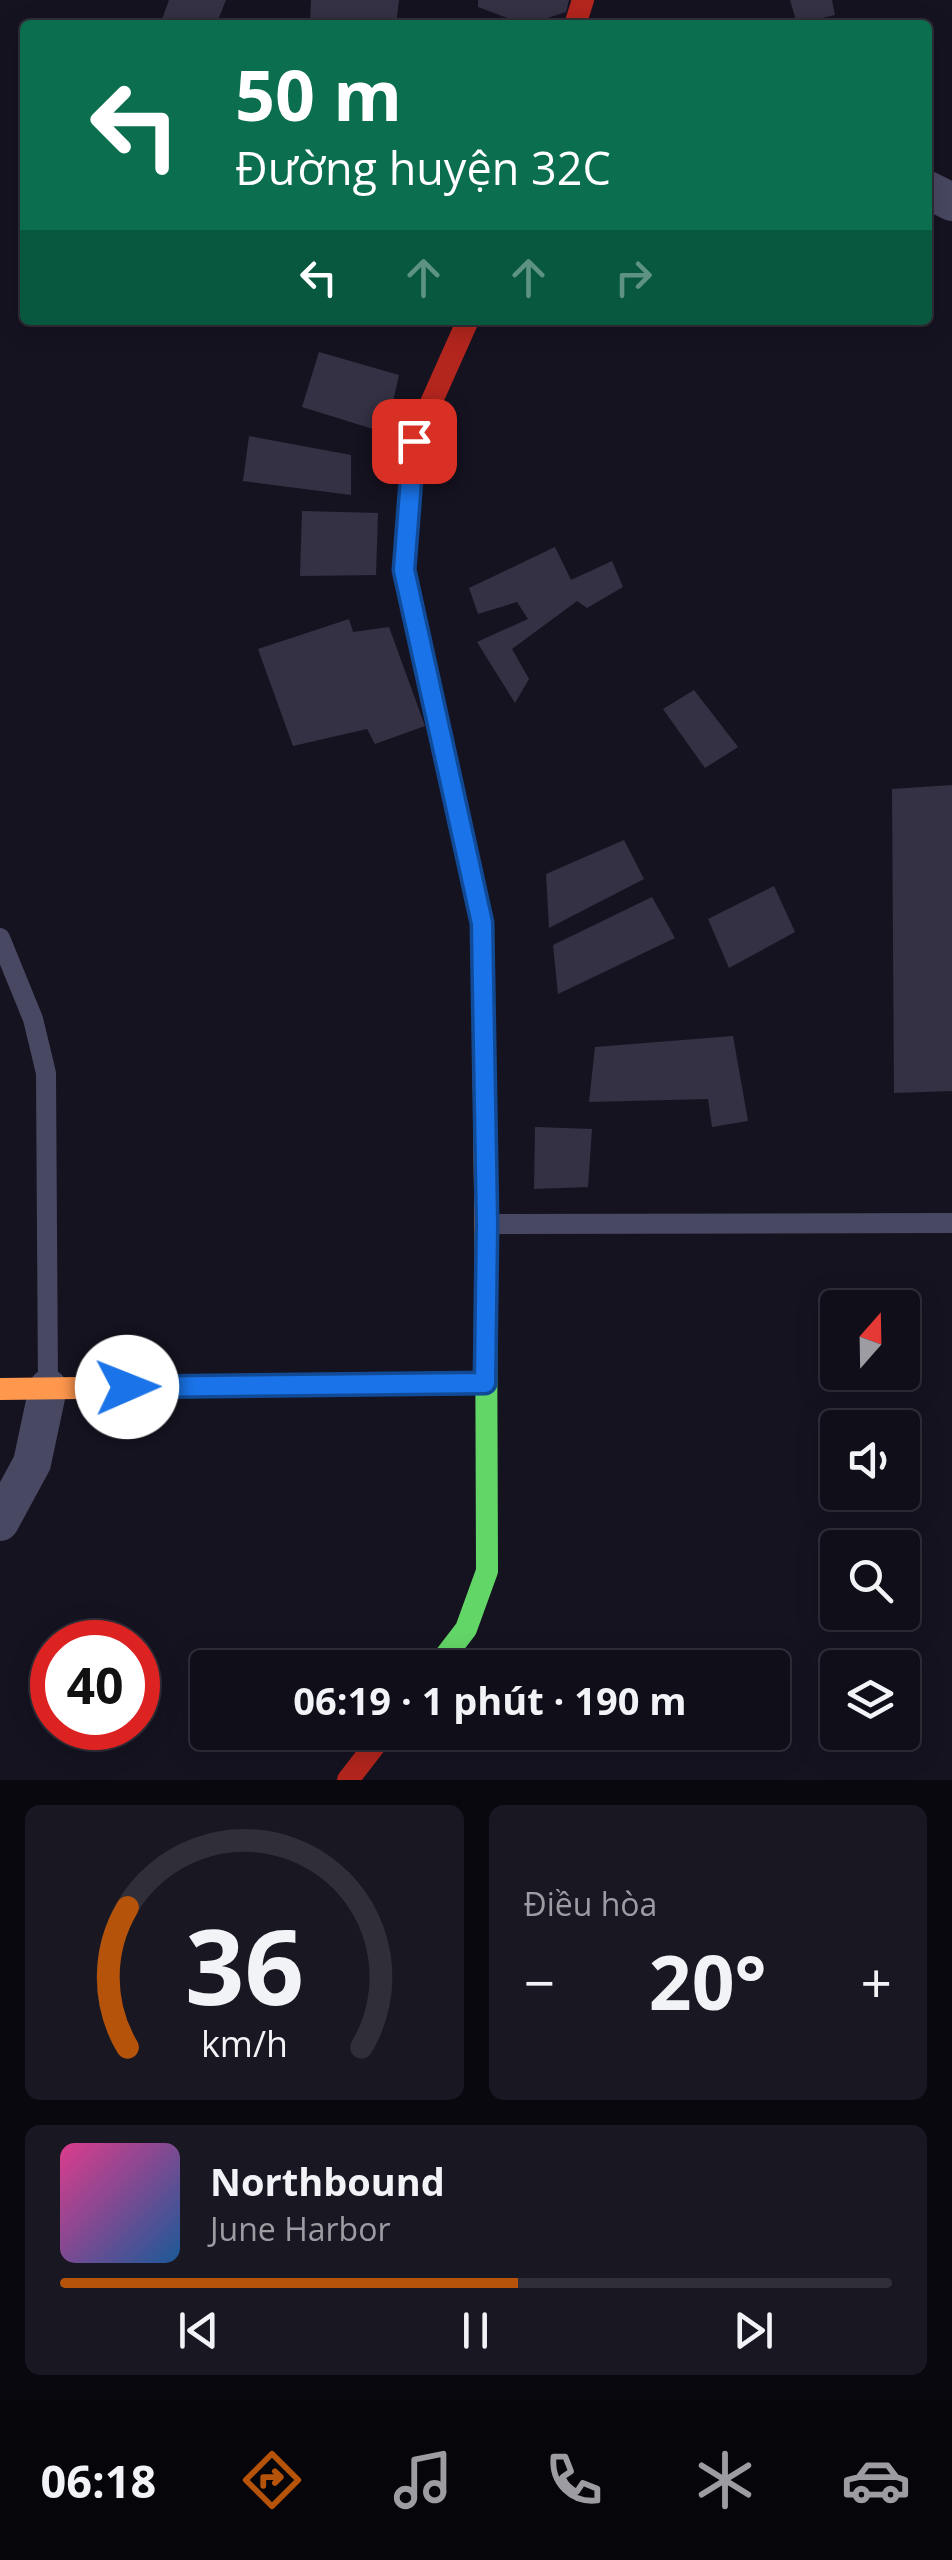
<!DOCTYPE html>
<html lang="vi">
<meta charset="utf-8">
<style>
:root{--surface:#100e19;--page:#191722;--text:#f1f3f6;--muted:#9c9ca2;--line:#302e38;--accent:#b45309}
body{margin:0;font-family:"Open Sans",sans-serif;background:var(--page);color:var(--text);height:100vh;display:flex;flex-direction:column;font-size:38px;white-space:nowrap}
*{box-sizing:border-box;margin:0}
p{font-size:32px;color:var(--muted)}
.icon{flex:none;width:55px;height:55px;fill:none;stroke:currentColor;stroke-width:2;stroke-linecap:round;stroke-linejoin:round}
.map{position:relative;height:1780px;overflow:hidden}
.details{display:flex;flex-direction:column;gap:25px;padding:25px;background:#09080e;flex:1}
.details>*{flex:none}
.guide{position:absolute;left:20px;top:20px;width:912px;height:305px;border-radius:10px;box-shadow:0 5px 25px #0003,0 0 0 2px var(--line);background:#0b6e4f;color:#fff;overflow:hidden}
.needle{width:65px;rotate:20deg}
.buttons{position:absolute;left:820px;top:1290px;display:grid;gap:20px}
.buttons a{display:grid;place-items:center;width:100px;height:100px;border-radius:10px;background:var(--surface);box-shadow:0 5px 25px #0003,0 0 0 2px var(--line);font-size:50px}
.speed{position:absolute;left:30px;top:1620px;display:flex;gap:20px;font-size:50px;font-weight:700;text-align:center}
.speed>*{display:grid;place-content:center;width:130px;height:130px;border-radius:50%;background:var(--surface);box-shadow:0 5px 25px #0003,0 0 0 2px var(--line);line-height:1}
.speed .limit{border:15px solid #d22;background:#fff;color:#111}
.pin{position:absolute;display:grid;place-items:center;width:85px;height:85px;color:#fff;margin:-42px;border-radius:20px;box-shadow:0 5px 15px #0006}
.me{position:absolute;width:110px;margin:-55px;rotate:89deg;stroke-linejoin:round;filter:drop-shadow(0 0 8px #0008)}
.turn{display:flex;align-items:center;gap:35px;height:210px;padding:0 50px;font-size:45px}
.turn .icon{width:130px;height:130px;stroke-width:2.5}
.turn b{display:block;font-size:70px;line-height:85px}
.lanes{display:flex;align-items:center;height:95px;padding:0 50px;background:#0003;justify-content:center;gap:50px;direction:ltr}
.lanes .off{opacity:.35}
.big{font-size:75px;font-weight:700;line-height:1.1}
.details .widget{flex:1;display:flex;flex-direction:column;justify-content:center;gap:15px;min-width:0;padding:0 35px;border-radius:15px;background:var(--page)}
.details .dial{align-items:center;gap:0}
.dial svg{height:260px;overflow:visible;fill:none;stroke:var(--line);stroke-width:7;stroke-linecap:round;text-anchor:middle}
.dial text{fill:var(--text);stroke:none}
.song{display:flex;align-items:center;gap:30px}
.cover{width:120px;height:120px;border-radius:15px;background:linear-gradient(135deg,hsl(330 70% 55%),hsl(210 70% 35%))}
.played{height:10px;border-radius:5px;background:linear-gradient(90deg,var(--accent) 55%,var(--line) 55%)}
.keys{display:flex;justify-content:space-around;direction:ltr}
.heat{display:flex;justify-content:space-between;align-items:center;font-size:55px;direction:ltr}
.details .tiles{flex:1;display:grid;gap:25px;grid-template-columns:1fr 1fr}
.widget:last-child{grid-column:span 2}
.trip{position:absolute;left:190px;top:1650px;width:600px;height:100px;border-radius:10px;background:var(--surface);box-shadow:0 5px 25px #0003,0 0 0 2px var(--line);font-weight:700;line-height:100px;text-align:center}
.tab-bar{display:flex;height:160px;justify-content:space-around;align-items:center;background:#06060a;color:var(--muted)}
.tab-bar .icon{width:70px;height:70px}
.tab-bar .selected{color:var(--accent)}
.tab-bar b{font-size:45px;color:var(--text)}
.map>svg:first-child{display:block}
.building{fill:#343144}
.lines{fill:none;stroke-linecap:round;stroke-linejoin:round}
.lane{stroke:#494862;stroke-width:20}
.street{stroke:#494862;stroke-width:38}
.fast{stroke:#63d668;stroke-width:22}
.slow{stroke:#ff974d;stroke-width:22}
.jam{stroke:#b3261e;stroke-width:22}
.route-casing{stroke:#114b97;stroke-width:25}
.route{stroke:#1a73e8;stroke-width:18}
</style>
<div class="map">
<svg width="952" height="1780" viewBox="0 0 952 1780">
<rect width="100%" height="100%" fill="#161321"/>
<g class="building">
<path d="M169,0H226L216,25H160Z"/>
<path d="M311,0H399L396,25H310Z"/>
<path d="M478,0H569L566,12L526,25L478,7Z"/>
<path d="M790,0H832L835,15L797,24Z"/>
<path d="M319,352L399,375L386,433L302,407Z"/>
<path d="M249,436L351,455V495L243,481Z"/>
<path d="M302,511L378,513L376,575L300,576Z"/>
<path d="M555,547L571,580L612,561L623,587L587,608L577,601L512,649L529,679L515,703L477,642L528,619L517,602L478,614L469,588Z"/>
<path d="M349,619L353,632L389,627L425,726L375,744L367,729L293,746L258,649Z"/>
<path d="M694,690L738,747L705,768L663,709Z"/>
<path d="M952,785V1091L894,1093L892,789Z"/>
<path d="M624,840L644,879L549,928L546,874Z"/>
<path d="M774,886L795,932L729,968L708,919Z"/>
<path d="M652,897L675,938L558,994L553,945Z"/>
<path d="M733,1036L748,1121L712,1127L708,1099L589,1102L595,1047Z"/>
<path d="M535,1127L592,1129L588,1187L534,1189Z"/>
</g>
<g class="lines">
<g class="lane">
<path d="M0,938L33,1019L46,1073L48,1388"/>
<path d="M489,1224L952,1223"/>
</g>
<g class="street">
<path d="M928,190L952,202"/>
<path d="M0,1522L32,1463L48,1388"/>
</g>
<path class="fast" d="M436,1668L466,1629L487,1571L486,1277"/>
<g class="slow">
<path d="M411,484L404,570L482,923L486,1277"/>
<path d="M0,1389L485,1383"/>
</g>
<g class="jam">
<path d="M575,25L583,0"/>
<path d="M411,484L414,441L468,320"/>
<path d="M348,1780L385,1732"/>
</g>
</g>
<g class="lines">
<defs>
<path id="route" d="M127,1387L485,1383L487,1224L482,923L404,570L414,441"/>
</defs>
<use href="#route" class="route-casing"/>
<use href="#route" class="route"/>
</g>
</svg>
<div class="buttons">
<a><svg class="needle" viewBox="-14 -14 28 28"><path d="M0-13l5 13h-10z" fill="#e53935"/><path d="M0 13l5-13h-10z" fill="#9c9ca2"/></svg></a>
<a><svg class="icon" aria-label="sound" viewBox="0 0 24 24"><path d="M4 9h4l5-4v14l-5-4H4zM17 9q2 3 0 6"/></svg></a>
<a><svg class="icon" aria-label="search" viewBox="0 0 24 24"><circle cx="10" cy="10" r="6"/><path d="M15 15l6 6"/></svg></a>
<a><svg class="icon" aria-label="layers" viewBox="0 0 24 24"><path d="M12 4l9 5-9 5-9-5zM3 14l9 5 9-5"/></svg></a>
</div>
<div class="speed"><div class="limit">40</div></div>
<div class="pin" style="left:414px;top:441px;background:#d93025"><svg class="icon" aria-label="arrive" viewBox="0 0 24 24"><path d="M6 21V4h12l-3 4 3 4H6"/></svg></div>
<svg class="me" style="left:127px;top:1387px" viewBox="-20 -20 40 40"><circle r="19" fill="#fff"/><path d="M0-13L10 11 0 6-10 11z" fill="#1a73e8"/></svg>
<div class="trip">06:19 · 1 phút · 190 m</div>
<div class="guide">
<div class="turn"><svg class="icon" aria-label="left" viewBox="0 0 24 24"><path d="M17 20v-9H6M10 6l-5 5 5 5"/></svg><div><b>50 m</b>Đường huyện 32C</div></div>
<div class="lanes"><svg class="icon" aria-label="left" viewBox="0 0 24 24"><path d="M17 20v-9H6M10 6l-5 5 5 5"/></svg><svg class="icon off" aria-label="ahead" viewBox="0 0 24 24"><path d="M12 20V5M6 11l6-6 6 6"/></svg><svg class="icon off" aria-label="ahead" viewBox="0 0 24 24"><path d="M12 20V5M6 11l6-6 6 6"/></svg><svg class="icon off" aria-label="right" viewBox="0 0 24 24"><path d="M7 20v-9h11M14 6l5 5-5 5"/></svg></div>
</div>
</div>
<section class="details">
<div class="tiles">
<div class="widget dial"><svg viewBox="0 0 100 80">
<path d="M14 69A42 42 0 1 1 86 69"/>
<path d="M14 69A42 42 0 0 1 14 26" stroke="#b45309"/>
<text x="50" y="56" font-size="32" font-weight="700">36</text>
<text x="50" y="72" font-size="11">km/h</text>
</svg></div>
<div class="widget"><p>Điều hòa</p>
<div class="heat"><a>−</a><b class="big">20°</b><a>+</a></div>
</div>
<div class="widget">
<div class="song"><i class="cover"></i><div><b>Northbound</b><p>June Harbor</p></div></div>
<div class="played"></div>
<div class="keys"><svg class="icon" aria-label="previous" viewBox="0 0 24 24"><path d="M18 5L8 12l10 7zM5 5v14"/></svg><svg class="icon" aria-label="pause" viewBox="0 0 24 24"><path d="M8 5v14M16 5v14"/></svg><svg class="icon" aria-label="next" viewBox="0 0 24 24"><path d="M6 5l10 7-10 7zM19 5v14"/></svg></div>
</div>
</div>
</section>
<nav class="tab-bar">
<b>06:18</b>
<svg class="icon selected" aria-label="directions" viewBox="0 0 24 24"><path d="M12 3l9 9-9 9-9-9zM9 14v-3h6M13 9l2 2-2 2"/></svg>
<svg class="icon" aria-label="music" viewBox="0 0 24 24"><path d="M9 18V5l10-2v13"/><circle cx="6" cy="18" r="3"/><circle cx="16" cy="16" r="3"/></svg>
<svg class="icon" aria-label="phone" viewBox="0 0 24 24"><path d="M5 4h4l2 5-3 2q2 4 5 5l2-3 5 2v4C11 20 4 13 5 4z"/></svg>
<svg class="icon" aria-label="climate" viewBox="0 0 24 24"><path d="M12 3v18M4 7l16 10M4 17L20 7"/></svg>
<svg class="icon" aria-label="car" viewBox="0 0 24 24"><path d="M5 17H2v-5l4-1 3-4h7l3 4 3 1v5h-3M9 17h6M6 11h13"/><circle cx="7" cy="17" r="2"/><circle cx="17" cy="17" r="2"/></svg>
</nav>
